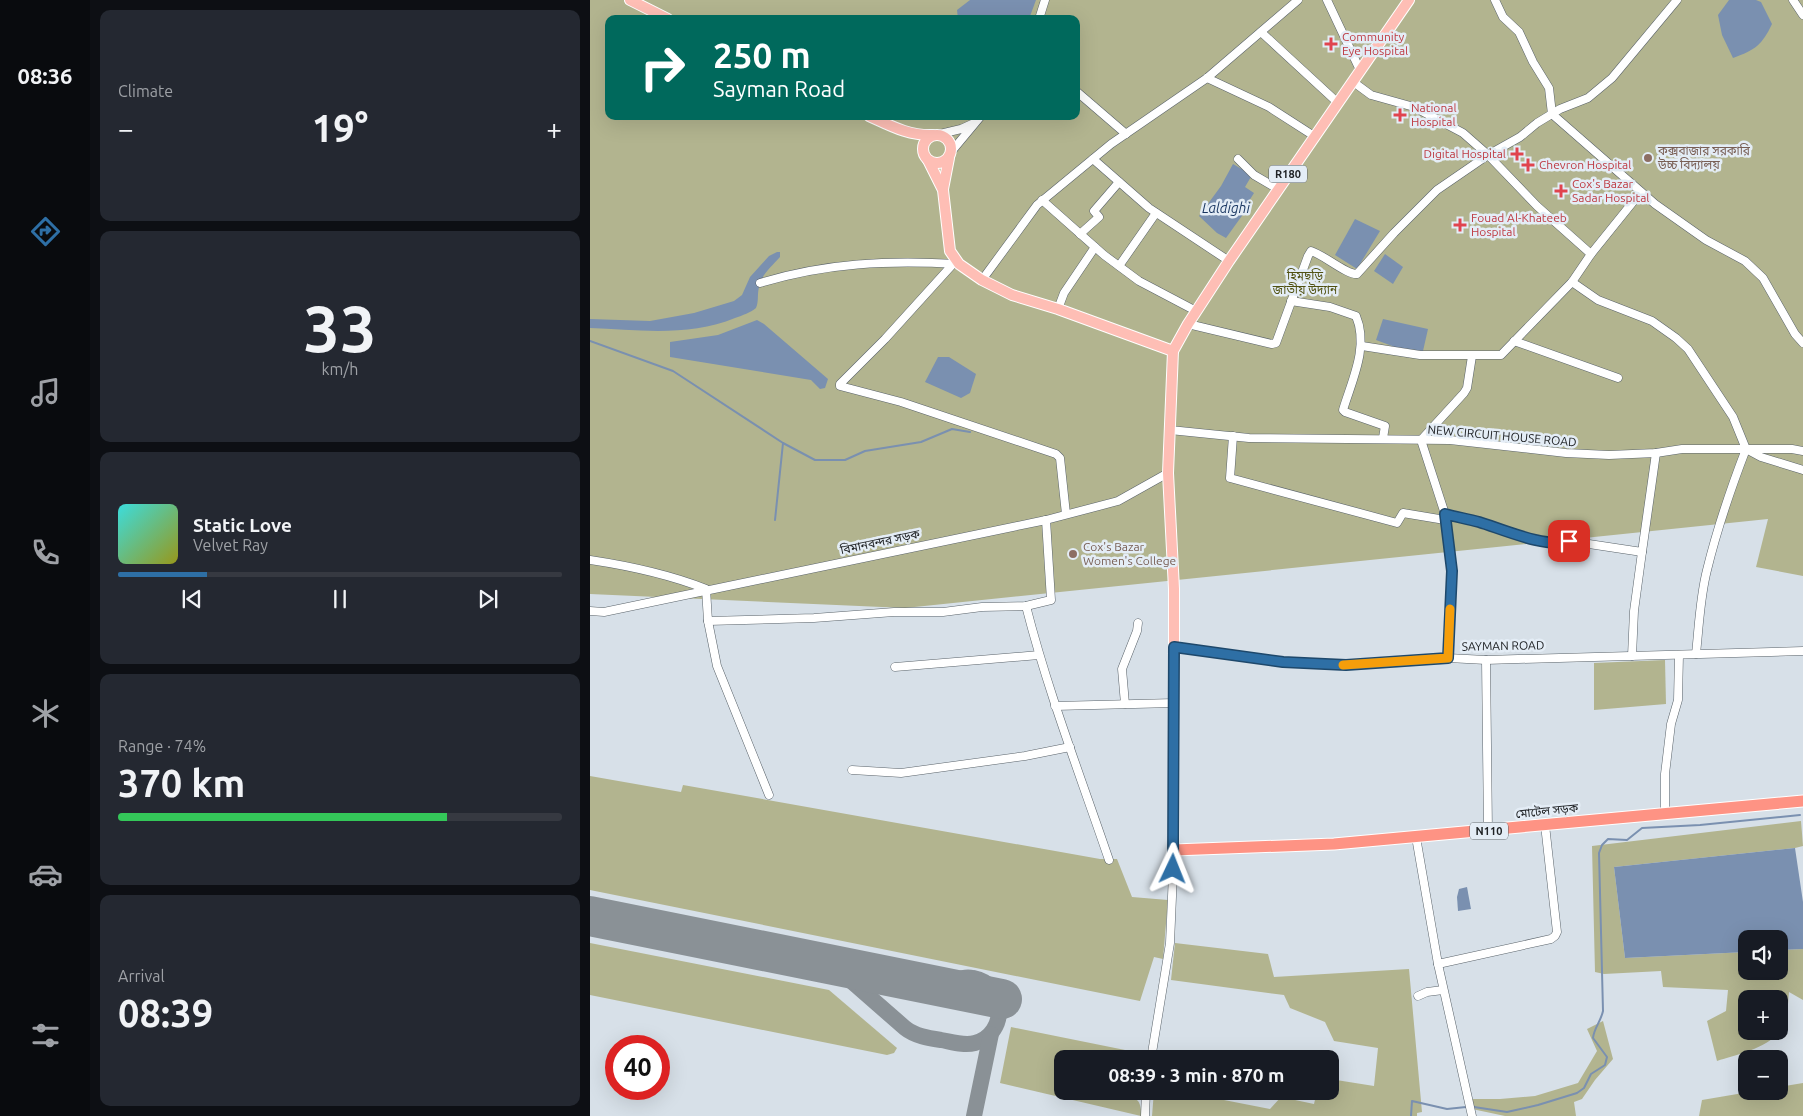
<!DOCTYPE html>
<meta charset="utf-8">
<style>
:root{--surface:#171b24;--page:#242831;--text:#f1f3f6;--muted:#9ea1a6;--line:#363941;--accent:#2e6fa5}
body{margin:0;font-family:Ubuntu,"Noto Sans Bengali",sans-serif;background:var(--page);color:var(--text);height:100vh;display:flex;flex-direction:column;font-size:19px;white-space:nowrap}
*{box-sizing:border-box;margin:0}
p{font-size:16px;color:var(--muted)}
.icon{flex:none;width:28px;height:28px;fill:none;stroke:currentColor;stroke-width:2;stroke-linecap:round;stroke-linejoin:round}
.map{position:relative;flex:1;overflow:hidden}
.drawer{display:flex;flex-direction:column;gap:10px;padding:10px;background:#0d0f14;width:500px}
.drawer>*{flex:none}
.banner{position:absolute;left:15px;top:15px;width:475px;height:105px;border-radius:10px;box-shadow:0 5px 20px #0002;background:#00695c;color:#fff;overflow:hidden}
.controls{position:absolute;left:1148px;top:930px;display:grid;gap:10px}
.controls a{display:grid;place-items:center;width:50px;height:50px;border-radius:10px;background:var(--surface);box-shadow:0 5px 20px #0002;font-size:25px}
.speed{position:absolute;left:15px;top:1035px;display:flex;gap:10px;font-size:25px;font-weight:700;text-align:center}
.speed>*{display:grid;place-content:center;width:65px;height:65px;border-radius:50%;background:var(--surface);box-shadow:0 5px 20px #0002;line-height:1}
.speed .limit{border:8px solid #d22;background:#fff;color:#111}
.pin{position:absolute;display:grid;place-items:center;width:42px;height:42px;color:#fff;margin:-21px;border-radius:10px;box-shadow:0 2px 8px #0006}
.me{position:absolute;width:55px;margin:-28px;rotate:2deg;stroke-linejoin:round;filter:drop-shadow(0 0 4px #0008)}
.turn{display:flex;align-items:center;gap:18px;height:105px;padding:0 25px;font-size:22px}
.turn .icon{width:65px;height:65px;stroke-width:2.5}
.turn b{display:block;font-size:35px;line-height:42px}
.big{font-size:38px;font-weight:700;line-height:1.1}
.drawer .tile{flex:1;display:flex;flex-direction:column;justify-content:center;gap:8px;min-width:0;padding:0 18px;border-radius:10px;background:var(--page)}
.drawer .dial{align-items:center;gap:0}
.dial b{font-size:65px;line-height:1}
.song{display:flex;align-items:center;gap:15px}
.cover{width:60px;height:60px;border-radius:8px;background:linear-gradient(135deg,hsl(180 70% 55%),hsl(60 70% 35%))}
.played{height:5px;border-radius:2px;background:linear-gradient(90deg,var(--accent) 20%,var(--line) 20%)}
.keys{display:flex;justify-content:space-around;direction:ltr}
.heat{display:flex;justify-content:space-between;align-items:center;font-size:28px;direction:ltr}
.charge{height:8px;border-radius:4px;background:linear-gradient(90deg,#34c759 74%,var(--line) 0)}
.trip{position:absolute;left:464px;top:1050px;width:285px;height:50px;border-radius:10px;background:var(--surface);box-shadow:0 5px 20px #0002;font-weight:700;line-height:50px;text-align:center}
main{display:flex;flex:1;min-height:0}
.dock{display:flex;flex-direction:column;width:90px;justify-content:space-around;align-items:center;background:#090b0e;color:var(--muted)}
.dock .icon{width:35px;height:35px}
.dock .current{color:var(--accent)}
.dock b{font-size:22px;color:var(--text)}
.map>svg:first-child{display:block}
.green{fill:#b2b48f;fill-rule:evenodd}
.water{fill:#7a90b0}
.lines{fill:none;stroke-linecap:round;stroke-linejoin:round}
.stream{stroke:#7a90b0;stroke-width:2}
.taxiway{stroke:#8a9196;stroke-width:16}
.runway{stroke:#8a9196;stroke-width:40}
.minor-casing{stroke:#5a636a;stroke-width:9}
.major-casing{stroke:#fff;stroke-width:12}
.highway-casing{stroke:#fff;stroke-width:13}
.minor{stroke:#fff;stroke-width:8}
.major{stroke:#febeb5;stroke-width:10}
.highway{stroke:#fe9384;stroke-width:11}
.route-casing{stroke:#1e486b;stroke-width:12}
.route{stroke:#2e6fa5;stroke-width:9}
.slow{stroke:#f59e0b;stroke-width:9}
.health-dot{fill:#e0444e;stroke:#e4edf6;stroke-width:2}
.education-dot{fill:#8d6e63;stroke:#e4edf6;stroke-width:2}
.labels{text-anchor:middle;stroke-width:5;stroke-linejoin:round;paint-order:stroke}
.shield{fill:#e4edf6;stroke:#5b6064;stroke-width:1}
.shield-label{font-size:11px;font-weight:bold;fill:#202326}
.health-label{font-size:12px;fill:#be3a42;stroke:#e4edf6;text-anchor:start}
.education-label{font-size:12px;fill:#785e54;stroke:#e4edf6;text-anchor:start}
.park-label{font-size:12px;fill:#505111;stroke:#e4edf6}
.street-label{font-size:12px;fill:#202326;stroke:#e4edf6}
.water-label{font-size:14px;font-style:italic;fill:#17345f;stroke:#e4edf6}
</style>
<main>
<nav class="dock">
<b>08:36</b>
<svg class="icon current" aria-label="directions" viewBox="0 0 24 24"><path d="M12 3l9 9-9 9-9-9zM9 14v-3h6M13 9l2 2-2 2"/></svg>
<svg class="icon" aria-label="music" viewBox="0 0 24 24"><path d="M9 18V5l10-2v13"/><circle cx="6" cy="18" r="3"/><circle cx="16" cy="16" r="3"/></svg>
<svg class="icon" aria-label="phone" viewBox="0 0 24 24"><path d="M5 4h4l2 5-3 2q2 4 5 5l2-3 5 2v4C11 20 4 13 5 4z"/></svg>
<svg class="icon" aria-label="climate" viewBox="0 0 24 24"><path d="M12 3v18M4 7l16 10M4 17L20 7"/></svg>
<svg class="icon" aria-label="car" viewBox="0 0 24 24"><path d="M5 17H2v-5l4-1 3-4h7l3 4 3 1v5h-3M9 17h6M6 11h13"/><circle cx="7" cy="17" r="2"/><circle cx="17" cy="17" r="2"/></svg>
<svg class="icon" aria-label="filters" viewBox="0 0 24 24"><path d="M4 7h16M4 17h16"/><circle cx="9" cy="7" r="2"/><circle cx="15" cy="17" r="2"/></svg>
</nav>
<section class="drawer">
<div class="tile"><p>Climate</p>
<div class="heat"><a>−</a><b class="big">19°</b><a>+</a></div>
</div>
<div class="tile dial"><b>33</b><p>km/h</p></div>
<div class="tile">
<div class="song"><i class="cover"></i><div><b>Static Love</b><p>Velvet Ray</p></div></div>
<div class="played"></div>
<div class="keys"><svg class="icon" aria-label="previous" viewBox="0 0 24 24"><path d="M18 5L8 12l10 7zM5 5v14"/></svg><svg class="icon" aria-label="pause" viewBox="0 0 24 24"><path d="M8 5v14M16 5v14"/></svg><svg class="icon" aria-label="next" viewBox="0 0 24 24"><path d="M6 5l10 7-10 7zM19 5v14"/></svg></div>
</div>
<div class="tile"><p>Range · 74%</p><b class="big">370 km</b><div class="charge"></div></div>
<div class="tile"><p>Arrival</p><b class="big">08:39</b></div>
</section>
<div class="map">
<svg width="1213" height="1116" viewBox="0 0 1213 1116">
<rect width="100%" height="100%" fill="#d7e0e8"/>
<g class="green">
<path d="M0,0H1213V576L1166,567L1178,519L315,608L0,594ZM19,19H486V116H19Z"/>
<path d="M1075,660L1076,704L1004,710V663Z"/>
<path d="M0,776L91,792L93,785L510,859H527L542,897L578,900L573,959L564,957L550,1001L0,890Z"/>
<path d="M1211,821L1213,846L1205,848L1024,867L1035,958L1156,952V971H1189V950L1213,949V1000L1199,992C1198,1001 1198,1011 1196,1020C1189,1046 1149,1054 1127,1061L1117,1021L1136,1011L1138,990L1073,987L1071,971L1014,974L1005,972L1002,846ZM1156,999H1189V1031H1156Z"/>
<path d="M0,943L239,990L307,1048L304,1053L297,1055L0,995Z"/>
<path d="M585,943L678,954L684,977L819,969L832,1112L827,1113V1116H562L564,1091H588L680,1109L691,1097L724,1104L727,1091H740V1079L784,1086L788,1048L744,1041L735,1022L700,1008L694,995L581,980Z"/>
<path d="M1013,1021L1023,1059L1005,1080L992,1099L984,1102L986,1116H915L882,1109L880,1099H910L945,1096L988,1083L1007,1051L997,1029Z"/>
<path d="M421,1027L540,1051L538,1059H472V1091C491,1091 536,1086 548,1101C551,1105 551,1111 551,1116L410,1083Z"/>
<path d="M1213,1083V1116H1109L1112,1100L1165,1091H1189V1087Z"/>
</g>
<g class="water">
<path d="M380,0H446L439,19H368L367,10Z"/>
<path d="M1139,0H1166L1171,2L1182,24C1172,45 1165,50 1143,58L1132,35L1128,15Z"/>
<path d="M643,164L662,175L655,187L664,193L659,201V206L636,238L627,233L609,216L631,186Z"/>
<path d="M765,219L790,231L767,269L745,255Z"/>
<path d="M187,252H190V257C182,266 171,275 169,287C167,295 169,301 166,308C160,313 153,315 145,318C100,337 48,330 0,328V319L60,321L104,313L144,301L152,295L160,277L179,256Z"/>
<path d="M795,254L813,267L803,284L784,271Z"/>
<path d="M793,319L838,329L833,351L805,347L786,340Z"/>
<path d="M167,320L174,324L238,379L235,388L230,389L221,380L80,357V342L128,335Z"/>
<path d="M348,357H359L386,374L380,393L371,398L335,382Z"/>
<path d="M1205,848L1213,902V949L1189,950V939H1156V952L1035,958L1024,867Z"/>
<path d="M877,887L881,909L868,911L867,897L869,889Z"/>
</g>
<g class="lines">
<g class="stream">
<path d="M0,341L83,371L193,443L225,460H255L275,451L331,442L362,429L380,432"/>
<path d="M185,520L193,443"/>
<path d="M884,1107L917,1112L948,1105L987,1093L994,1088L1001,1074L1015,1065L1017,1057L1003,1038C1004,1028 1011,1021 1013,1011L1009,853L1012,845L1018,839L1037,840L1052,828L1110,825L1210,815"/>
<path d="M821,1116L822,1101L857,1109L876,1107"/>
</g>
<g class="taxiway">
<path d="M232,963L251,972L315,1028C325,1036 338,1038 351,1040C362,1042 374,1046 385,1043C418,1034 417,984 383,978C369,975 360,986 346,985"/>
<path d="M384,1116L401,1034"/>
</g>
<path class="runway" d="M0,916L412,999"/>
<defs>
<g id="minor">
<path d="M737,0L770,70"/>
<path d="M905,0L913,17L929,32L943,62L959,88L962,114L1065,204L1116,240L1155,261L1173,278L1205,334L1213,343"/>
<path d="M1203,0L1213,15"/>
<path d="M449,19L455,0"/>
<path d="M671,32L747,102"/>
<path d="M617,78L679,107L724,136"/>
<path d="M762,81L781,95L824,107L873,133L898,155L947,206L1001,254"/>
<path d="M486,91L536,134"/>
<path d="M350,134L371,129L382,124"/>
<path d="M361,152L391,116"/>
<path d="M503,159L559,208L639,261"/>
<path d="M648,159L664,175L688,189"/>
<path d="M452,200L514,255L549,281L606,311"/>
<path d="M490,234L509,217L504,211L529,182"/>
<path d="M363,264L295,339L250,384V386L311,402L466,454L470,458L476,514"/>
<path d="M529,266L566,213"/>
<path d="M392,280L447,205L521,144L617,78L708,0"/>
<path d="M982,282L1008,300L1062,321L1086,338L1098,349L1143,417L1156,449"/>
<path d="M170,283C236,263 298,260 367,264"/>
<path d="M701,301L740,307L766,316C779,347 762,380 753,410L755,412L795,426L793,438"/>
<path d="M468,309L474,293L505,247"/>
<path d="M598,324L682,344L686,343L718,256L721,251C734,255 757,275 767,274L804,233L847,190L898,155L930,137L947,123L970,109L998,98L1022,78L1087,0"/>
<path d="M924,341L1028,378"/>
<path d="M772,346L830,355H911L982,282L1001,254L1051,192"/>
<path d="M580,430L659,438L860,440L976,453L1019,455L1066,453L1092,449H1202L1213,451"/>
<path d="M643,436L640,478L807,523L813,513L855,520"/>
<path d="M1158,450L1171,457L1213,470"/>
<path d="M855,514C866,517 878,519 889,522C912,529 956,549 979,541L1052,552L1066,453"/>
<path d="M0,560C40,566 78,574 116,589L118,621L224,618L304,612H353L392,607L436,606L461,600L456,520"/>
<path d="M436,606C458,692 490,775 519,860"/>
<path d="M0,611L14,612L456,520L528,501L578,473"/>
<path d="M118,621L127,666L179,795"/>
<path d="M584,647L693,662L756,665L858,658L896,660L1213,651"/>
<path d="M1106,654C1109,626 1110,597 1117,570C1127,529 1141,488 1156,449"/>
<path d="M1042,656L1044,611L1052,552"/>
<path d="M858,658L862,571L855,514L831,440L874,393L877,388L882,356"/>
<path d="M896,660L898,831"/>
<path d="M305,667L449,655"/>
<path d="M535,704L532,669L547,631L548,623"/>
<path d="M465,706L584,703"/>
<path d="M262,770L311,773L435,756L480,747"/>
<path d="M1075,814V774L1081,724L1088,700L1089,655"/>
<path d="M826,837L848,964L961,939L965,936L967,932L955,825"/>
<path d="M848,964L882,1116"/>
<path d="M828,996L837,992L853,990"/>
<path d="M561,1059L580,943L584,850"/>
<path d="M555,1116L556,1091"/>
</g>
<g id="major">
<path d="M40,0L78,19"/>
<path d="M279,116C301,126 319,136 343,135"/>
<circle cx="347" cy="149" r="14"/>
<path d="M338,160L353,190L360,251L369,264L392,280L422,295L468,309L583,351"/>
<path d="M353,189L359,158"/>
<path d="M584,850V589L578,473L583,351L598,324L639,261L819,0"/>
</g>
<path id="highway" d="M584,850L744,844L1213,801"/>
</defs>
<use href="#minor" class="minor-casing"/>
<use href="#major" class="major-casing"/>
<use href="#highway" class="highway-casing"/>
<use href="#minor" class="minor"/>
<use href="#major" class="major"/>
<use href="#highway" class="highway"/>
</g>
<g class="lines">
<defs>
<path id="route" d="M583,869L584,647L693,662L756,665L858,658L862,571L855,514C866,517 878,519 889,522C912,529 957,549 979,541"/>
</defs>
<use href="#route" class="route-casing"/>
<use href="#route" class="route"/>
<path class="slow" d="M753,665L858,658L860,609"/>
</g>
<g class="health-dot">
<path d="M738.5 36.5h5v5h5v5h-5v5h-5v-5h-5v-5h5z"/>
<path d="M807.5 107.5h5v5h5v5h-5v5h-5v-5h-5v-5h5z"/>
<path d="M924.5 146.5h5v5h5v5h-5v5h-5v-5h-5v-5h5z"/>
<path d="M935.5 157.5h5v5h5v5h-5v5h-5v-5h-5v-5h5z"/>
<path d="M968.5 183.5h5v5h5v5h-5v5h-5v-5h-5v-5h5z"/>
<path d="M867.5 217.5h5v5h5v5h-5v5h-5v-5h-5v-5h5z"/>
</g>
<g class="education-dot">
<circle cx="1058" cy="158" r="5"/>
<circle cx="483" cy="554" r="5"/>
</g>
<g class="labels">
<g class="shield">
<rect x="679" y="165.5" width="38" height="17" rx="4"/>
<rect x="880" y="822.5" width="38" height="17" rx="4"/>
</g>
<g class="shield-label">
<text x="698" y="178">R180</text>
<text x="899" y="835">N110</text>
</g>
<g class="health-label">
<text x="752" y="41">Community<tspan x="752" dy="14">Eye Hospital</tspan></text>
<text x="821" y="112">National<tspan x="821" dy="14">Hospital</tspan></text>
<text x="916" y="158" text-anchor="end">Digital Hospital</text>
<text x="949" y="169">Chevron Hospital</text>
<text x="982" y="188">Cox's Bazar<tspan x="982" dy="14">Sadar Hospital</tspan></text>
<text x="881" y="222">Fouad Al-Khateeb<tspan x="881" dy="14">Hospital</tspan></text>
</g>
<g class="education-label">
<text x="1068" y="155">কক্সবাজার সরকারি<tspan x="1068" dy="14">উচ্চ বিদ্যালয়</tspan></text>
<text x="493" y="551">Cox's Bazar<tspan x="493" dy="14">Women's College</tspan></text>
</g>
<g class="park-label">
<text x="715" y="280">হিমছড়ি<tspan x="715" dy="14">জাতীয় উদ্যান</tspan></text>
</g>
<g class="street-label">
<text transform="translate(912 436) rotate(5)" y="4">NEW CIRCUIT HOUSE ROAD</text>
<text transform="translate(290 542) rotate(-12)" y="4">বিমানবন্দর সড়ক</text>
<text transform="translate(913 646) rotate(-1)" y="4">SAYMAN ROAD</text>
<text transform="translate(957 811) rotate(-6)" y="4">মোটেল সড়ক</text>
</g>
<g class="water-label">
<text x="636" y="213">Laldighi</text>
</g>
</g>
</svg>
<div class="controls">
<a><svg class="icon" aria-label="sound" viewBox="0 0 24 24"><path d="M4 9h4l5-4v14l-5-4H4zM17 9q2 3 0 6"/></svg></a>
<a>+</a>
<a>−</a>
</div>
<div class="speed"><div class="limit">40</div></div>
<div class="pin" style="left:979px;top:541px;background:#d93025"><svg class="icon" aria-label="arrive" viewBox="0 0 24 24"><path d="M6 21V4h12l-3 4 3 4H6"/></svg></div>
<svg class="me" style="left:583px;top:869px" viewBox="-20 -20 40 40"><path d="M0-17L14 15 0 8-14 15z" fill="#2e6fa5" stroke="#fff" stroke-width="4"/></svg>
<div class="trip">08:39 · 3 min · 870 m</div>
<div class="banner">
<div class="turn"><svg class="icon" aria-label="right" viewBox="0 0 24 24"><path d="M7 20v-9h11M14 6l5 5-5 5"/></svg><div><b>250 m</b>Sayman Road</div></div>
</div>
</div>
</main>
